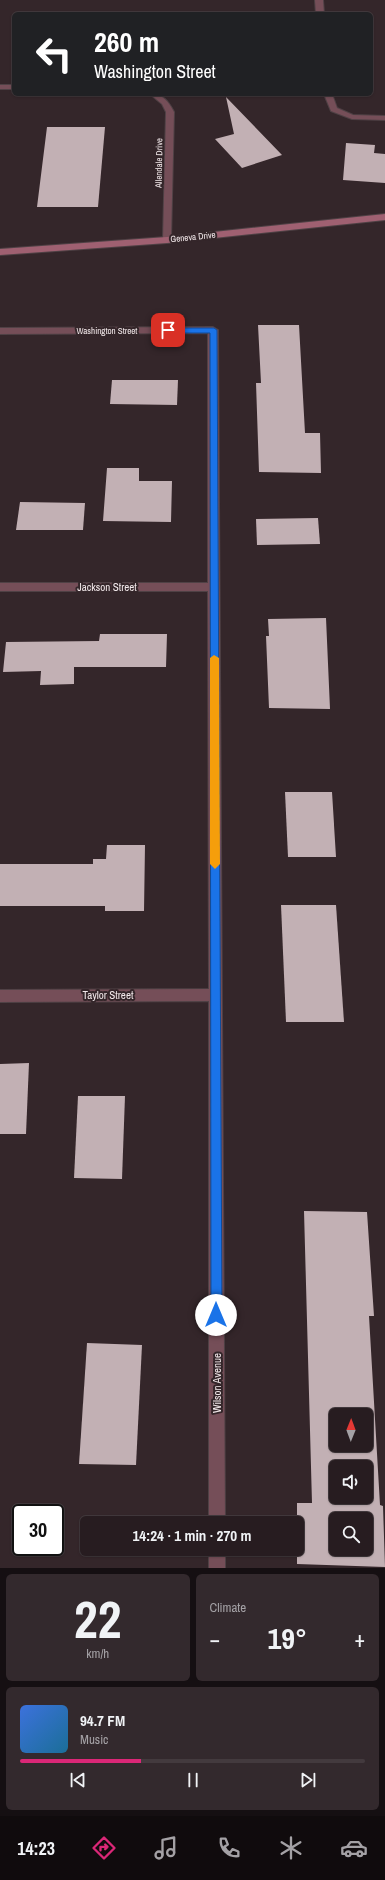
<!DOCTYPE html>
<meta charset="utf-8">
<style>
:root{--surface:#271c20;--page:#33292d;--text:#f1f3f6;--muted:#a4a1a5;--line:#433a3e;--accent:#db2777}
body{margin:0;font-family:"Archivo Narrow",sans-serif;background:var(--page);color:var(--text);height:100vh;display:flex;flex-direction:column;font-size:15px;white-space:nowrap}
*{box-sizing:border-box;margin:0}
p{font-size:13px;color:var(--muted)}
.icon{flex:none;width:22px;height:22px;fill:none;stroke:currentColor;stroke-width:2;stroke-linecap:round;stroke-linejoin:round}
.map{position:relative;height:1568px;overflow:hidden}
.panel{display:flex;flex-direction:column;gap:6px;padding:6px;background:#150f12;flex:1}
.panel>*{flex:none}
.guide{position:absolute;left:12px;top:12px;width:361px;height:84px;border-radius:6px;box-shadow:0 1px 3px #0004,0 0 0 1px var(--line);background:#202124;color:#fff;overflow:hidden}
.needle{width:26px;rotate:1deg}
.tools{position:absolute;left:329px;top:1408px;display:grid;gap:8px}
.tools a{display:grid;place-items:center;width:44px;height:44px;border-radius:6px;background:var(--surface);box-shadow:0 1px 3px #0004,0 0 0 1px var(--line);font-size:20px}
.speed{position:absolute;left:12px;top:1504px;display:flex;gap:8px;font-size:20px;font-weight:700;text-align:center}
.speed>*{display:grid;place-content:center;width:52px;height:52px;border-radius:50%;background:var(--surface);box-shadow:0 1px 3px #0004,0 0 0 1px var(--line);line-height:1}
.speed .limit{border:2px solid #111;border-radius:6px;background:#fff;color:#111}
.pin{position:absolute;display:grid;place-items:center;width:34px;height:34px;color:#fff;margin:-17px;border-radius:8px;box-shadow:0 2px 6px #0006}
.me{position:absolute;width:44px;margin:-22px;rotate:0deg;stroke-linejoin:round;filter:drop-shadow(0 0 3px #0008)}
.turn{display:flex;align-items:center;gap:14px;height:84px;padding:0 16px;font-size:18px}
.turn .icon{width:52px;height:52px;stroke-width:2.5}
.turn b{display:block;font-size:28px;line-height:34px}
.big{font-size:30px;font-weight:700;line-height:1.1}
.panel .card{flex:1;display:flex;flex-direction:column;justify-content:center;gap:6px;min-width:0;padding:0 14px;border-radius:6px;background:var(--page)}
.panel .dial{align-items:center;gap:0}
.dial b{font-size:52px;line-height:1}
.song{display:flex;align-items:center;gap:12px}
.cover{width:48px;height:48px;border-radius:6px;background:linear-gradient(135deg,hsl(220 70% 55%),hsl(200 70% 35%))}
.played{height:4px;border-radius:2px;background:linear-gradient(90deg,var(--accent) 35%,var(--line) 35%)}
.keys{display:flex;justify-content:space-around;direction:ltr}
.heat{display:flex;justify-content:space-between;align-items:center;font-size:22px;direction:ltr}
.panel .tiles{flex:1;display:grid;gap:6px;grid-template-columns:1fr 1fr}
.card:last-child{grid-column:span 2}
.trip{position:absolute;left:80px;top:1516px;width:224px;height:40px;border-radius:6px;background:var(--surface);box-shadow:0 1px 3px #0004,0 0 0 1px var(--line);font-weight:700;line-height:40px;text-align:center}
.tabs{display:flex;height:64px;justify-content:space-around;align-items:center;background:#100b0d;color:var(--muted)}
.tabs .icon{width:28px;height:28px}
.tabs .current{color:var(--accent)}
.tabs b{font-size:18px;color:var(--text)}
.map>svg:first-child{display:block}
.building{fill:#c2b0b4;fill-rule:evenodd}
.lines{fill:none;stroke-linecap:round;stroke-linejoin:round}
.minor-casing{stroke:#4f4145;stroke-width:2}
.secondary-casing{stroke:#4f4145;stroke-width:2}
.minor{fill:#754e58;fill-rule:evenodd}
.secondary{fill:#9f6071;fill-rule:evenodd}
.route{fill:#1a73e8;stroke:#114b97}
.slow{fill:#f59e0b}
.labels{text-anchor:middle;stroke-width:4;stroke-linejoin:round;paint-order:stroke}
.far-street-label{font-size:9px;fill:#f2e8ea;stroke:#34262a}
.street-label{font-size:11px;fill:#f2e8ea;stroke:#34262a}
</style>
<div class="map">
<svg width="385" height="1568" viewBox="0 0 385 1568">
<rect width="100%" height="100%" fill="#34262a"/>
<g class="building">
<path d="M226,97L282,155L242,168L215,139L234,134Z"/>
<path d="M47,127H105L98,207H37Z"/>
<path d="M346,143L375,145L374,153L385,154V183L343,180Z"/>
<path d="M258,325H299L305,433H320L321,473L259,472L256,383H261Z"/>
<path d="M112,380H178L177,405L110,404Z"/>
<path d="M107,468H139V481H172L171,522L103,521Z"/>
<path d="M20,502L85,503L83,530H16Z"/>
<path d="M318,518L320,544L257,545L256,519Z"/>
<path d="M326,618L330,709L269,708L266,636H269L268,619Z"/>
<path d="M100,634H167L166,667H74V684L40,685L41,671L3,672L6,642L99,641Z"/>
<path d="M285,792H332L336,857H288Z"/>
<path d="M107,845H145L144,911H105V906H0V864H93V859H106Z"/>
<path d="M281,905H336L344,1022H286Z"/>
<path d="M29,1063L26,1134H0V1064Z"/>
<path d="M78,1096H125L122,1179L74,1178Z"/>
<path d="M304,1211L367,1212L374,1316H369L380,1505L383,1506L385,1567L297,1564V1503H312ZM336,1415H366V1445H336ZM336,1467H366V1497H336ZM336,1519H366V1549H336Z"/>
<path d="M87,1343L142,1345L136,1465L79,1464Z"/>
</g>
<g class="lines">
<defs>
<g id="minor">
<path d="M315,0H323L324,14H316Z"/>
<rect x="0" y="85" width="14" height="4"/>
<path d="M150,94C163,94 168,101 174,112L171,240L167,243L163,240L166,112L162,104Z"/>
<path d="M324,94H332L337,108L353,115L385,116V120L352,119L331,111Z"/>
<path d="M213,327L218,330L225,1523H209V1001L0,1002V990L209,989L208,591H0V583H208V333L0,334V328Z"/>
<rect x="209" y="1549" width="16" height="19"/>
</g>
<path id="secondary" d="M385,214V220L167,243L0,255V249L167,237Z"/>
</defs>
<use href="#minor" class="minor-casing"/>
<use href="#secondary" class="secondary-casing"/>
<use href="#minor" class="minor"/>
<use href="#secondary" class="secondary"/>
</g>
<path class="route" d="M214,328L217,330L222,1315L220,1319L216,1321L212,1319L211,1315L210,333H168L164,330L168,328Z"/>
<path class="slow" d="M214,655L219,658L220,864L215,869L210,864V658Z"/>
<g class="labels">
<g class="far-street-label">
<text transform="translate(159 163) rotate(-89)" y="3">Allendale Drive</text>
<text transform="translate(193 237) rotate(-6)" y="3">Geneva Drive</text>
<text x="107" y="334">Washington Street</text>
</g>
<g class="street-label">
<text x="107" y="591">Jackson Street</text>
<text x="108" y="999">Taylor Street</text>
<text transform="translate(217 1383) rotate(-90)" y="4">Wilson Avenue</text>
</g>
</g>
</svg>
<div class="tools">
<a><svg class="needle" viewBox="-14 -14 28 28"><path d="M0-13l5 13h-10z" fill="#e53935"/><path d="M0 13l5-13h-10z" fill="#a4a1a5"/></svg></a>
<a><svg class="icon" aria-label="sound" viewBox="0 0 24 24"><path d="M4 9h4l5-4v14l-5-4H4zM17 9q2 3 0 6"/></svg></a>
<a><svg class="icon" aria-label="search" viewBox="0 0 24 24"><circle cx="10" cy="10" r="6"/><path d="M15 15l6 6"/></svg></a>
</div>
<div class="speed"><div class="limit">30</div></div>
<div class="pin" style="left:168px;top:330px;background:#d93025"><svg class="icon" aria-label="arrive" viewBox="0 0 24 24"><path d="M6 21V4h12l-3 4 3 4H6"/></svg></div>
<svg class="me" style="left:216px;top:1315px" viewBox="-20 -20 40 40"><circle r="19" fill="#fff"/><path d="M0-13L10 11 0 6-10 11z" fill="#1a73e8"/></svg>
<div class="trip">14:24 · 1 min · 270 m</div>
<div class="guide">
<div class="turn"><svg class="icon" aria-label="left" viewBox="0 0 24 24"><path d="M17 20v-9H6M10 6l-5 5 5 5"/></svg><div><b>260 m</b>Washington Street</div></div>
</div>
</div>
<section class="panel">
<div class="tiles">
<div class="card dial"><b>22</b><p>km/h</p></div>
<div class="card"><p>Climate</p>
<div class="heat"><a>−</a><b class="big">19°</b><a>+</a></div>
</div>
<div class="card">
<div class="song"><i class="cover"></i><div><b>94.7 FM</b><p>Music</p></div></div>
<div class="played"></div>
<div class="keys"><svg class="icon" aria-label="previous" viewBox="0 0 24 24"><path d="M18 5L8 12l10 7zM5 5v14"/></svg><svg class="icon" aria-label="pause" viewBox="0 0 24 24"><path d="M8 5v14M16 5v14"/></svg><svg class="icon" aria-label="next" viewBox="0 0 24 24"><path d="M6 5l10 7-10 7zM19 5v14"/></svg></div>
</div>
</div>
</section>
<nav class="tabs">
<b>14:23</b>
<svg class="icon current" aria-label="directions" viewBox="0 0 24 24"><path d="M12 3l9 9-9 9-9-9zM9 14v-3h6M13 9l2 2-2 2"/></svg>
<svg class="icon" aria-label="music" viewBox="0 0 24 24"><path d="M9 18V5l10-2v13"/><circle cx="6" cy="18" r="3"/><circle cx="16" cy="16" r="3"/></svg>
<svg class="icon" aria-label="phone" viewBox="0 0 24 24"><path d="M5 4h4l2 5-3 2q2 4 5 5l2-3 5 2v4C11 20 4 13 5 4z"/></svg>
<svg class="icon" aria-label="climate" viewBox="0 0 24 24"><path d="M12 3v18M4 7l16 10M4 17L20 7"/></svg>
<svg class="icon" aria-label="car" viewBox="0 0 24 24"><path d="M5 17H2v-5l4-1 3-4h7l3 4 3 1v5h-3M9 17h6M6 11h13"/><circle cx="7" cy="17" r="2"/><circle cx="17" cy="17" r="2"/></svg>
</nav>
